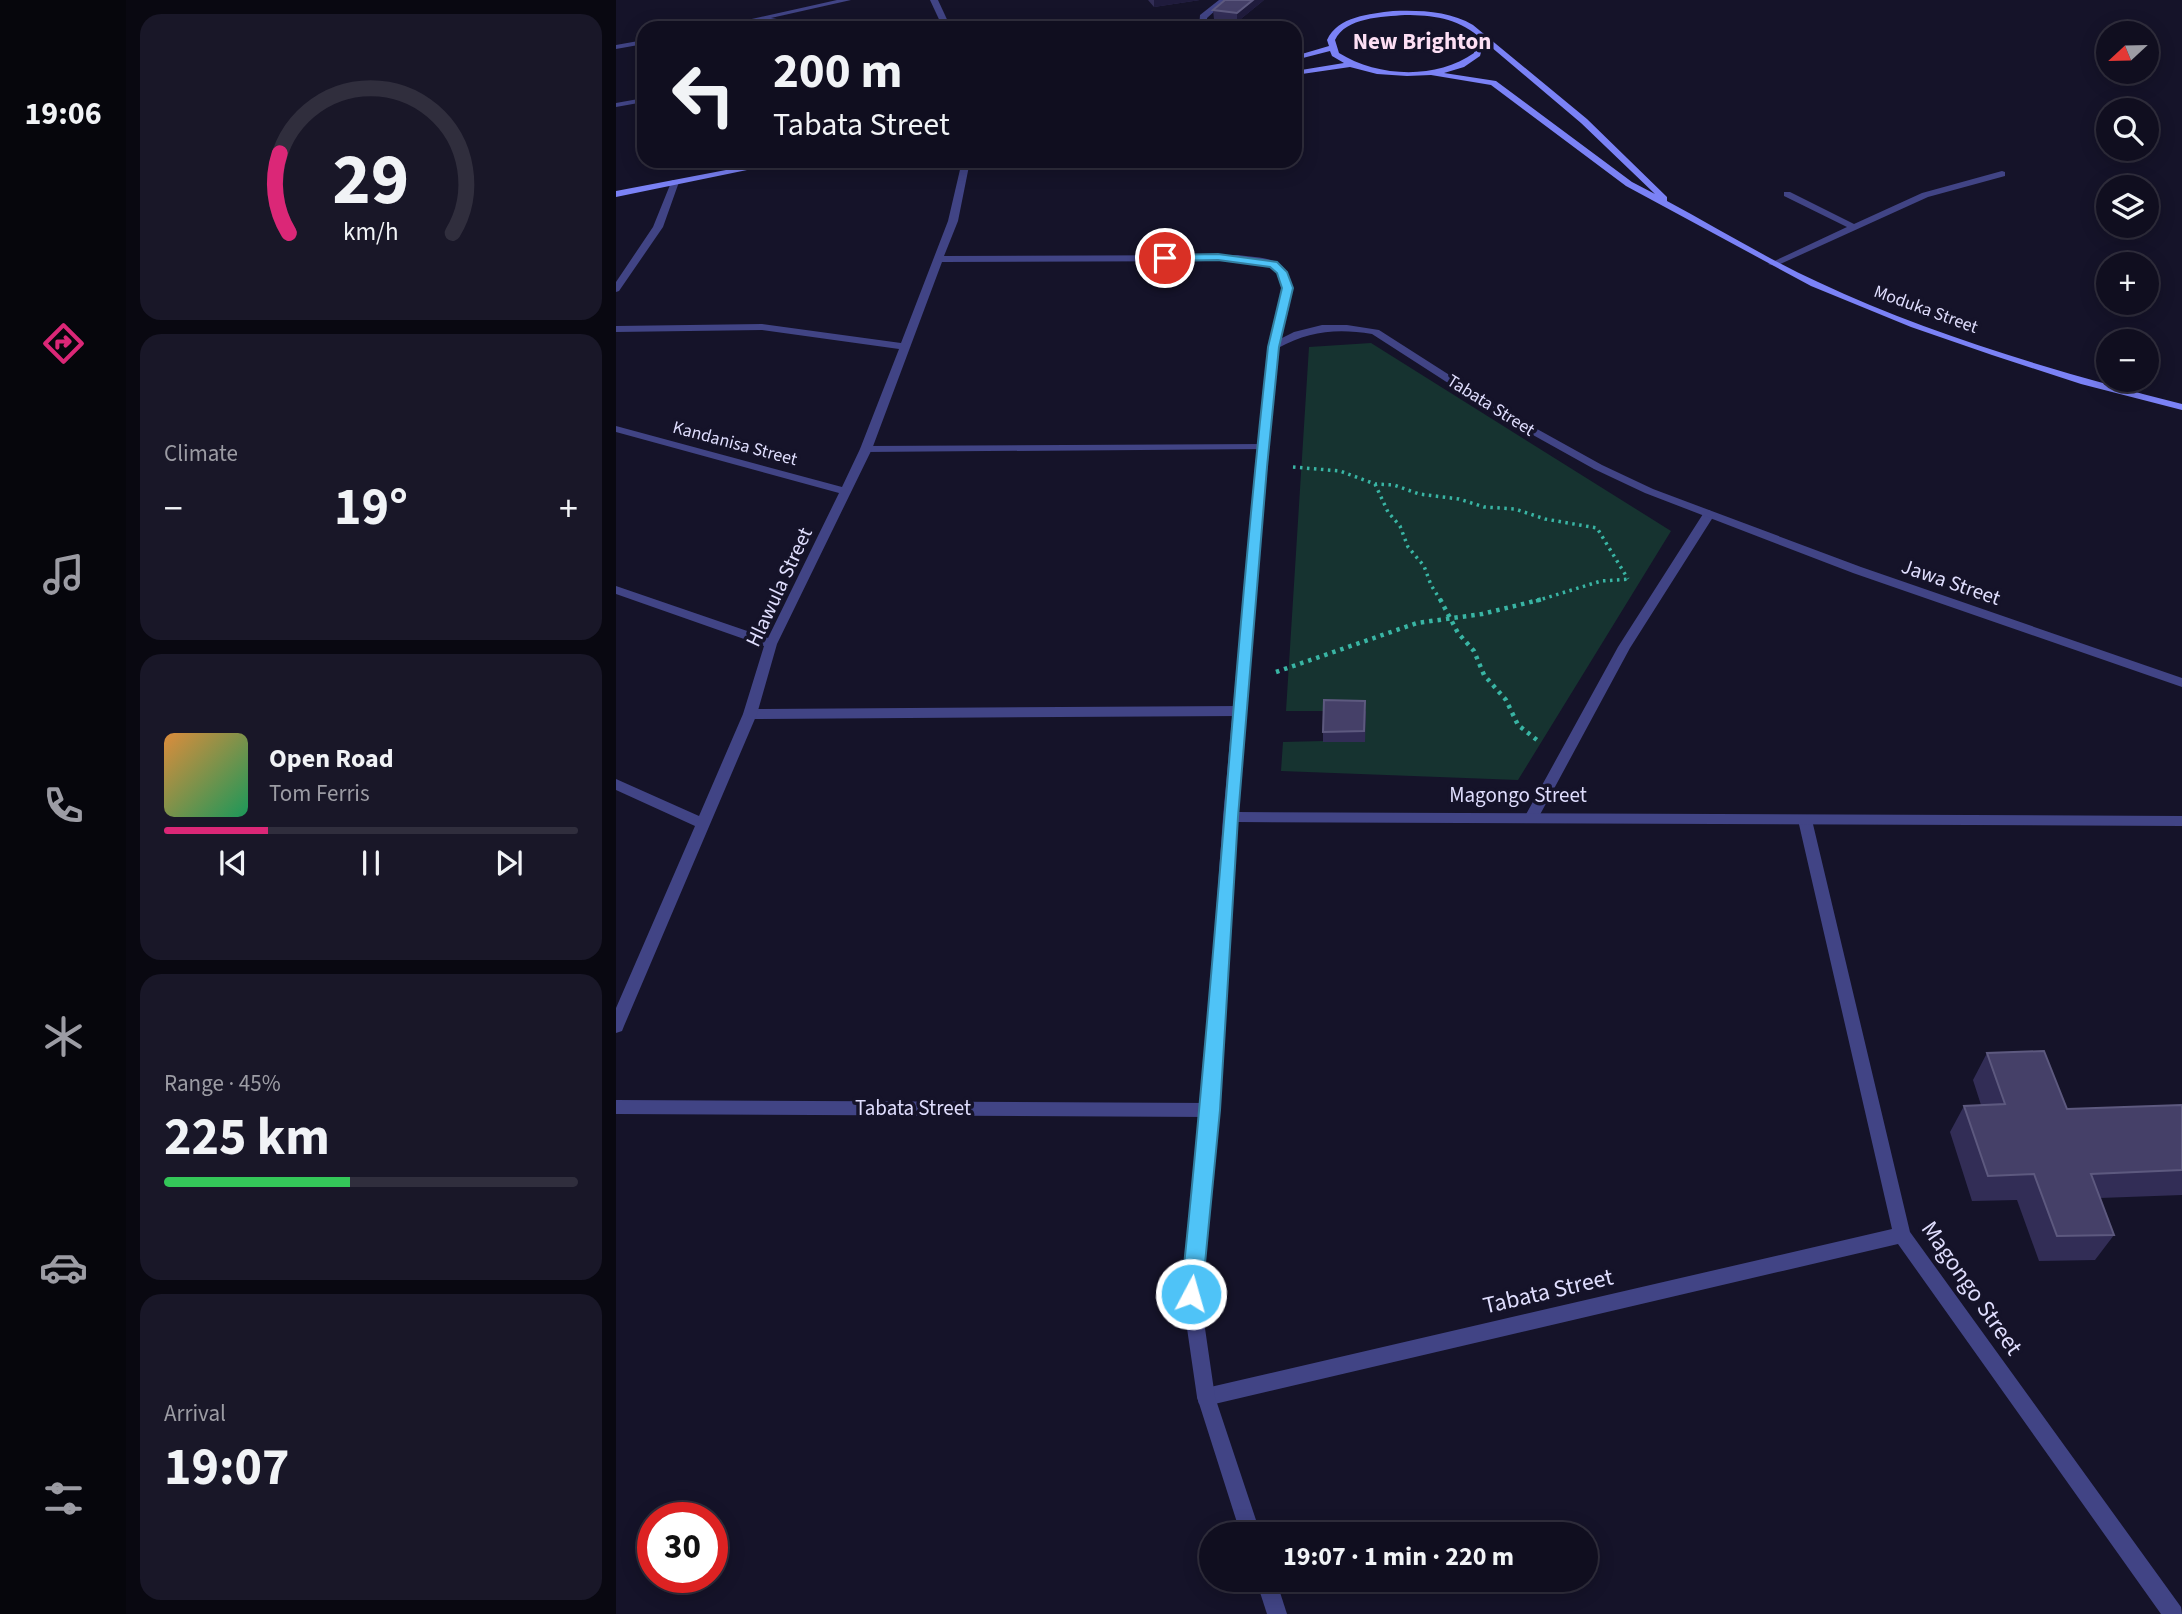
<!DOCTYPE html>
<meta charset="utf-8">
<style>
:root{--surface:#100e1f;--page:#191728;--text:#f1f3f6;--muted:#9c9ca4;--line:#302e3d;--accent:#db2777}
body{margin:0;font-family:"Source Sans 3",sans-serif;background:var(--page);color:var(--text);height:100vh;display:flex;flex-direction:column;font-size:26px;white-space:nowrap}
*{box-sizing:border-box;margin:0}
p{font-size:23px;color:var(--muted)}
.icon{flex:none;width:38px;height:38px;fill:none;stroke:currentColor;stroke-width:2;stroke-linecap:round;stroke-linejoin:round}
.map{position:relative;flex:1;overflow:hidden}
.side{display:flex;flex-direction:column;gap:14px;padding:14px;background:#090811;width:490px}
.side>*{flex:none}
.guide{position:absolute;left:21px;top:21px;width:665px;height:147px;border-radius:21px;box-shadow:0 4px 18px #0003,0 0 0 2px var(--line);background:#100e1f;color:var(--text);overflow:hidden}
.needle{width:46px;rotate:248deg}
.controls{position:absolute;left:1480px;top:21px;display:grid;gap:14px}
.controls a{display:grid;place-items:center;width:63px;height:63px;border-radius:50%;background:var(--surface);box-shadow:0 4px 18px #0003,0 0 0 2px var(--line);font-size:35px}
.speed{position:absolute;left:21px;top:1502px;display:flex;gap:14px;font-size:35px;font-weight:700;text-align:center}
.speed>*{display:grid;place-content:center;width:91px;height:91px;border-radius:50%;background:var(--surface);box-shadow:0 4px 18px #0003,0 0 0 2px var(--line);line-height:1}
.speed .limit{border:10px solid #d22;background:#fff;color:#111}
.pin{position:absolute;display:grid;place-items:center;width:60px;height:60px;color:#fff;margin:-30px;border:4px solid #fff;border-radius:50%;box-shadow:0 2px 7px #0007}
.me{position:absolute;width:77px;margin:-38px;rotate:6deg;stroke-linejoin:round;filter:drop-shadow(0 0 5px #0008)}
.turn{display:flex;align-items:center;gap:24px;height:147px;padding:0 21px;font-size:32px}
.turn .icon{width:91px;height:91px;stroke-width:2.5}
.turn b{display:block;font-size:49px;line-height:60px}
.big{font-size:52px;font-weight:700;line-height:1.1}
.side .tile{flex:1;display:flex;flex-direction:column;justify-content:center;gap:10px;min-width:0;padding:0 24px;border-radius:21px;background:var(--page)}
.side .dial{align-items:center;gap:0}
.dial svg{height:182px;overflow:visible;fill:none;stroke:var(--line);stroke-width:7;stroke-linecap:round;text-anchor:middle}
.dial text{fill:var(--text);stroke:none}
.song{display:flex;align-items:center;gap:21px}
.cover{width:84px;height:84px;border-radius:10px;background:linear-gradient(135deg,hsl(30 70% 55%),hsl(150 70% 35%))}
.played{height:7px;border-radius:4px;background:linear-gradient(90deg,var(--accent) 25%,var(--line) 25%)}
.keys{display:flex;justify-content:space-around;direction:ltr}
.heat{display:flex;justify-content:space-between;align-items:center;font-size:38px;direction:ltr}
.charge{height:10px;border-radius:5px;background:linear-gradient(90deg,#34c759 45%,var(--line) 0)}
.trip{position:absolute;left:583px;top:1522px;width:399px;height:70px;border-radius:35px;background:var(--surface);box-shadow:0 4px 18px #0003,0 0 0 2px var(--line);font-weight:700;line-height:70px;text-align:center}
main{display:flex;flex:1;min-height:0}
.dock{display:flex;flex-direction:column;width:126px;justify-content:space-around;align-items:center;background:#06060c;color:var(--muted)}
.dock .icon{width:49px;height:49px}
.dock .current{color:var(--accent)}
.dock b{font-size:32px;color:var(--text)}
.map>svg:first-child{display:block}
.green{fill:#163330}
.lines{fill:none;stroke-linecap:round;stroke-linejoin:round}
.path-far1{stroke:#39b5a4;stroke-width:3.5;stroke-dasharray:2.5 4.5;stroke-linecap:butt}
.path{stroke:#39b5a4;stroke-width:4.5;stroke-dasharray:3.5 5;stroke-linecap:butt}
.lane{fill:#414485;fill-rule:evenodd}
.street{fill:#414485;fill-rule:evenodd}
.secondary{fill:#7b82f6;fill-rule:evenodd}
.wall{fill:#322d56}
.shaded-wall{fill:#1f1b3c}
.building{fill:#454068;stroke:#5d597f;stroke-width:2}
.route{fill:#4fc3f7;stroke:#337fa1;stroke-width:2}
.labels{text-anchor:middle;stroke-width:7;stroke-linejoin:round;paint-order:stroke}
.far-street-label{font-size:18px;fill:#dfddfd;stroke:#151329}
.street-label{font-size:21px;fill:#dfddfd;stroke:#151329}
.far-district-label{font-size:23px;font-weight:bold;fill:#fddff4;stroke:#151329}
.near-street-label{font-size:24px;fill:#dfddfd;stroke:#151329}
</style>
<main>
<nav class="dock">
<b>19:06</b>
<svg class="icon current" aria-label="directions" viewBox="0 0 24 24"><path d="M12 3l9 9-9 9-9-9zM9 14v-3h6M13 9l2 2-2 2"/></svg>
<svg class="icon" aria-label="music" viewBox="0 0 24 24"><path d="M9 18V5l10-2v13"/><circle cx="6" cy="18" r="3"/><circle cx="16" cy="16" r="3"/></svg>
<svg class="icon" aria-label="phone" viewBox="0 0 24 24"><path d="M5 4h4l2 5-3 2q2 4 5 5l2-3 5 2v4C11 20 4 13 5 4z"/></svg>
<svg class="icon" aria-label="climate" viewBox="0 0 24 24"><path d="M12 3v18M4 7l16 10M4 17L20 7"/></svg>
<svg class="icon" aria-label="car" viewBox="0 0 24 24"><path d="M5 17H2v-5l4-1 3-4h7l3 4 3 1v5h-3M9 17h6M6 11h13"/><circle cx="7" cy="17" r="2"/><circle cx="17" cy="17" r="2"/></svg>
<svg class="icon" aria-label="filters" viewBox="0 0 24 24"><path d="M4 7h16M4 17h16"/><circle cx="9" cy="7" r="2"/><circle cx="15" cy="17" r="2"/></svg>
</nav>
<section class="side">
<div class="tile dial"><svg viewBox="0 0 100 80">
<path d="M14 69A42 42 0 1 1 86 69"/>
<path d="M14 69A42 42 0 0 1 10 34" stroke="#db2777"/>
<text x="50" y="56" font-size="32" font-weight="700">29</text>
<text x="50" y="72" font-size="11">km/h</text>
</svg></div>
<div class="tile"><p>Climate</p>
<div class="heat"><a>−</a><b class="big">19°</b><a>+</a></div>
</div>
<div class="tile">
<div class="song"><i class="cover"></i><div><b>Open Road</b><p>Tom Ferris</p></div></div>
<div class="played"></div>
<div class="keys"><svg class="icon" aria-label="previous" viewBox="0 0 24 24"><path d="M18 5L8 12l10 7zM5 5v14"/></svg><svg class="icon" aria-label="pause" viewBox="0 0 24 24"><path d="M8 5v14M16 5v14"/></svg><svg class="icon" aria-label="next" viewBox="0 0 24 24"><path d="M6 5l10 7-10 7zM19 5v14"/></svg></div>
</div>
<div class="tile"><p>Range · 45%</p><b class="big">225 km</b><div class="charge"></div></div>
<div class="tile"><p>Arrival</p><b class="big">19:07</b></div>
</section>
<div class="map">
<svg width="1566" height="1614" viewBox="0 0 1566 1614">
<rect width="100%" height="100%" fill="#151329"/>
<path class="green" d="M755,343L1055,531L902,780L665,771L667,742L707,741L709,711H670L693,347Z"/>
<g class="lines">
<g class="path-far1">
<path d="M677,467L724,471L759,484L778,485L803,494L843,499L868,507L899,509L929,519L981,528L1012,579"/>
<path d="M759,484L772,512L784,526L792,547L808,566L815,585L825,601"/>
<path d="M920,601L985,581L1014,579"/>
</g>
<g class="path">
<path d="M824,599L842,633L858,651L868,675L890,700L902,725L921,740"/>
<path d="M660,672L801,623L866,614L927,599"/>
</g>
<g class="lane">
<path d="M603,0H611L591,18V28H583L584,15Z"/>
<path d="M1386,171L1389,172V176L1312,197L1160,266L1152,264L1231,227L1168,196V192H1174L1238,224L1306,193Z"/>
<path d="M647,444L651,445V449L250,452L244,449L250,446Z"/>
<path d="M1093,510L1099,514L1014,648L920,822H910L908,818L1002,647L1087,514Z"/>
<path d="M624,706L631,711L624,716L134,719L127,714L134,709Z"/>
<path d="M1189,815L1194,816L1196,820L1294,1232L1565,1607L1566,1614H1545L1282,1244L590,1406L583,1404L581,1397L583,1390L590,1388L1276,1229L1182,820L1184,816Z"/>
<path d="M0,1100L594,1103L600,1105L602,1110L600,1115L594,1117L0,1114Z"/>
</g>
<g class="street">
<path d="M221,0H235L155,18L173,21L180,28C169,28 157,21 147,20C136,19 111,28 95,28Z"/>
<path d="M314,0H322L335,28H327Z"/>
<path d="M28,40V44L0,49V45Z"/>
<path d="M28,98V102L0,107V103Z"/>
<path d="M346,161H354L342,221L328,256L622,255C633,257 651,257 660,262C688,277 670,316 664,339L678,332L706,325H731L763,330L896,415L986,465L1037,489L1245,567L1566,678V687L1237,573L1029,493L978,469L888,419L756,334C721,328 693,331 662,348L621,812L1566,816V826L621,822L602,1110L584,1294L599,1397L645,1535H625L581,1397L566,1294L586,1110L607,817L639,467L652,347L667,287L661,273L654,266L622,261L326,262L256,449L161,644L141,714L8,1026L6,1031L0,1033V1008L79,826L0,790V779L83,816L127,714L148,646L0,594V586L152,638L223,493L0,432V426L226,487L244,449L283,349L146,330L0,332V326L146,324L285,343L332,221Z"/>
<path d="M56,180L63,182L47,227L3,291L0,292V282L37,227Z"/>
<path d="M640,1580H660L671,1614H651Z"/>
</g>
<g class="secondary">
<path d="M777,11C804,10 834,11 857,25L971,119L1051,197V201C1101,228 1150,258 1202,282C1315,335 1444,373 1566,404V410L1465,384L1376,355L1295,327L1195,286L1010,186L875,85L815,75L791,76L761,74L734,67L679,75V71L728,63L716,56L714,51L679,60V56L713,46L711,40C722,16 754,14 777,11ZM789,15C816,15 841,18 862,36L858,53C820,80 761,77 723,53L719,40C730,17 766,17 789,15ZM868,41L965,123L1039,194L1016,182L880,81L828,73L848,67L864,56Z"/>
<path d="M157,161H174L0,197V191Z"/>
</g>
</g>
<g class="wall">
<path d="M532,0H584L538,7Z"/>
<path d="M648,0L621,22L598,19L597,10Z"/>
<path d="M750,711L749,742H707V732Z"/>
<path d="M1371,1053L1451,1109L1566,1105V1195L1484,1198L1498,1235L1479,1260L1423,1261L1401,1200L1356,1201L1334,1132L1348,1106L1365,1105L1357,1080Z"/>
</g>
<g class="shaded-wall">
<path d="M538,0H584L538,7Z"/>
<path d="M637,0H648L621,22V13Z"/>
</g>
<g class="building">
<path d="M609,0H637L621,13L597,10Z"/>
<path d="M554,22L559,28H529L527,26Z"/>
<path d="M708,700L749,701L748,731L707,732Z"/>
<path d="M1428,1051L1451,1109L1566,1105V1170L1475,1174L1498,1235L1441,1236L1418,1174L1372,1176L1348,1106L1389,1104L1371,1053Z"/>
</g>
<path class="route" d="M602,254L661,262L671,272L677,288L663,347L651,467L622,817L604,1110L586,1294L583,1301L575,1303L568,1301L565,1294C599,979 617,662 652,347L666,288L661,273L654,267L602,260L549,261L544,258L549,255Z"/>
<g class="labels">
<g class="far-street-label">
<text transform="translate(1310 309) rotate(20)" y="6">Moduka Street</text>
<text transform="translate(875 405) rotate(32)" y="6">Tabata Street</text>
<text transform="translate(119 443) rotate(15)" y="6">Kandanisa Street</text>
</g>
<g class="street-label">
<text transform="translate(1335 582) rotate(19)" y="7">Jawa Street</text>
<text transform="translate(163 587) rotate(-65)" y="7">Hlawula Street</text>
<text x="902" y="802">Magongo Street</text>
<text x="297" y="1115">Tabata Street</text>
</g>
<g class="far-district-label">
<text x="806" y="49">New Brighton</text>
</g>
<g class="near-street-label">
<text transform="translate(1356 1288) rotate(55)" y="8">Magongo Street</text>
<text transform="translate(932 1291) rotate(-13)" y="8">Tabata Street</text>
</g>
</g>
</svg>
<div class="controls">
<a><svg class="needle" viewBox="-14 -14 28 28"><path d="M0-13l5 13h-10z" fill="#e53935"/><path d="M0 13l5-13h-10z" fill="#9c9ca4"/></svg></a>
<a><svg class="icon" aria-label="search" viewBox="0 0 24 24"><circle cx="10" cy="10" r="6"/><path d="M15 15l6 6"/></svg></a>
<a><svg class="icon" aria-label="layers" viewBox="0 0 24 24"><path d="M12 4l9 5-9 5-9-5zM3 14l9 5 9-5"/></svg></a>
<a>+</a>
<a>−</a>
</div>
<div class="speed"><div class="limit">30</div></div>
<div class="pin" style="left:549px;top:258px;background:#d93025"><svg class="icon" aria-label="arrive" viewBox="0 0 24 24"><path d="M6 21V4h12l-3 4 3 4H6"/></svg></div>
<svg class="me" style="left:575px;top:1294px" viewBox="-20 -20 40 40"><circle r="17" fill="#4fc3f7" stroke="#fff" stroke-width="3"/><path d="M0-11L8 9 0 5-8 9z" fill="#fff"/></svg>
<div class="trip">19:07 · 1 min · 220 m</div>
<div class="guide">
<div class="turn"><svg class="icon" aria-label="left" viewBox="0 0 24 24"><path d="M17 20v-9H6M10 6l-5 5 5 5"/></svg><div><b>200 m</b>Tabata Street</div></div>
</div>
</div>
</main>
